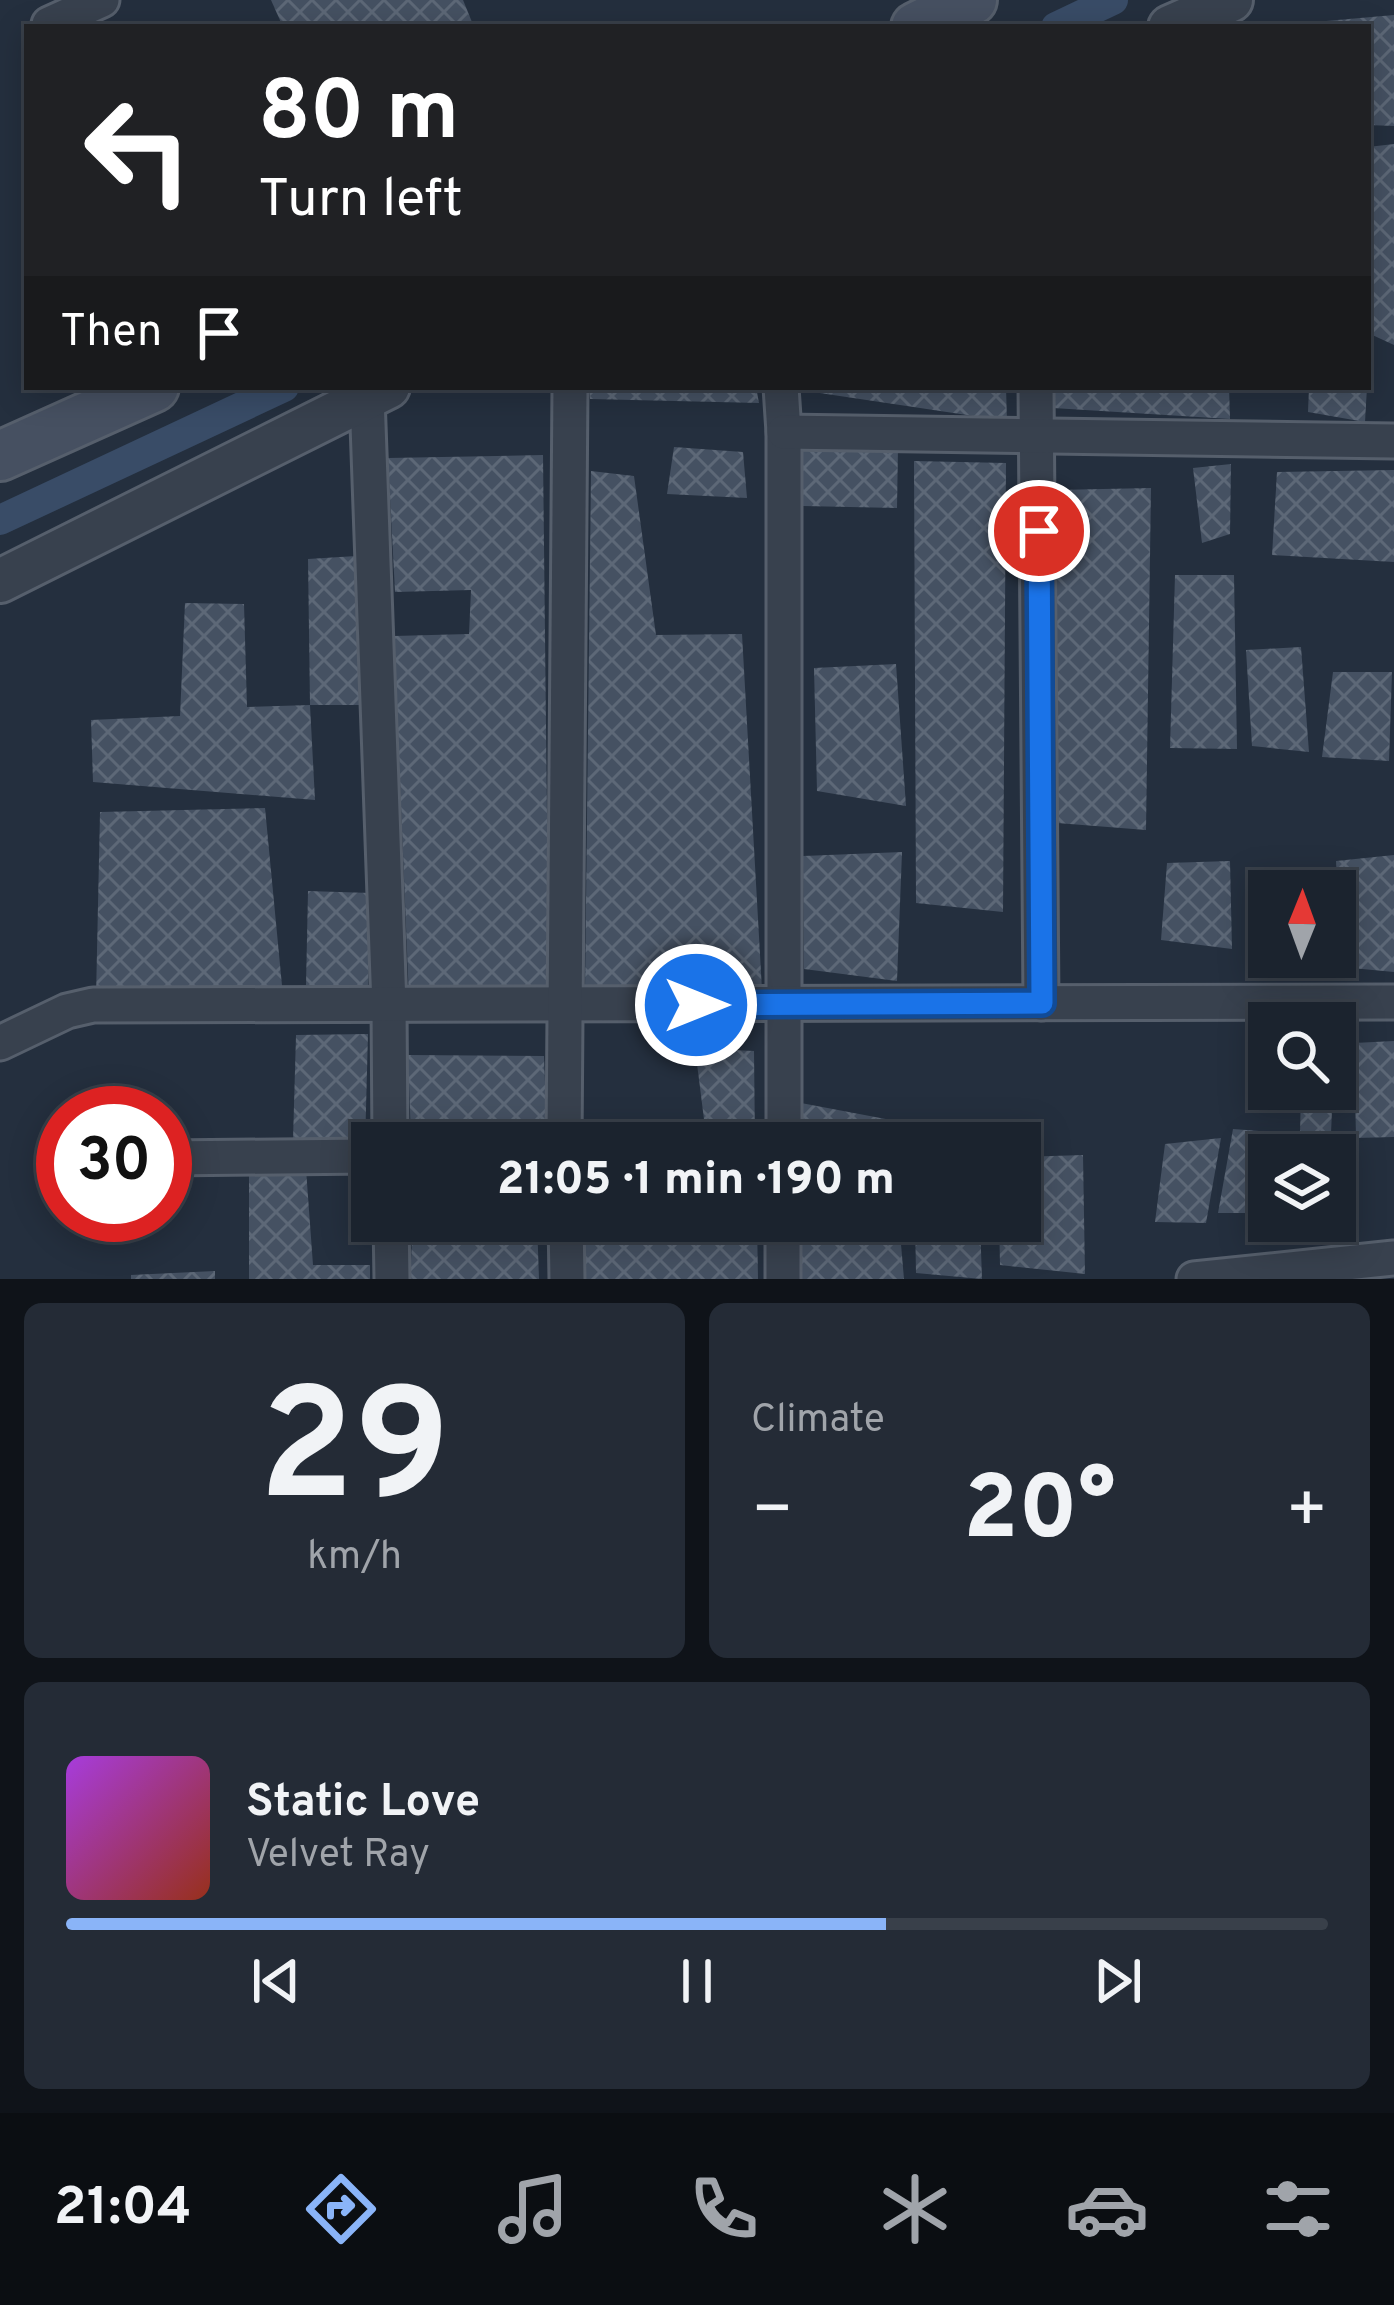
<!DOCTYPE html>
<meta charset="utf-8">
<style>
:root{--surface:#1b232e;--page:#242b36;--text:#f1f3f6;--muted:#a0a4aa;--line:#39404a;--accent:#8ab4f8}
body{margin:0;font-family:Overpass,sans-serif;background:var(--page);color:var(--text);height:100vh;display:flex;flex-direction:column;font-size:45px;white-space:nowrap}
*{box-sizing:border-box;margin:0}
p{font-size:39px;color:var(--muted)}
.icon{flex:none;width:66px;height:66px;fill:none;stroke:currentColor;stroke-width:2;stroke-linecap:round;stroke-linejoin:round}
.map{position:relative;height:1279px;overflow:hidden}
.details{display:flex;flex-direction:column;gap:24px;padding:24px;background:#0f1319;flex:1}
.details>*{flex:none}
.top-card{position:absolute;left:24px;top:24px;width:1347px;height:366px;border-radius:0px;box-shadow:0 6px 30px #0003,0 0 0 3px var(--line);background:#202124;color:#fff;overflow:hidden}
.needle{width:78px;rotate:1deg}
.tools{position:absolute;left:1248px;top:870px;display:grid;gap:24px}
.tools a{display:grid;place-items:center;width:108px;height:108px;border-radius:0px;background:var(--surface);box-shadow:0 6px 30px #0003,0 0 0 3px var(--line);font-size:60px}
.speed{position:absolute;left:36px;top:1086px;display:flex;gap:24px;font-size:60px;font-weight:700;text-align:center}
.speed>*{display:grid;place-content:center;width:156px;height:156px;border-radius:50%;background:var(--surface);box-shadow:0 6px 30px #0003,0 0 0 3px var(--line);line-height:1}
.speed .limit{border:18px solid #d22;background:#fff;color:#111}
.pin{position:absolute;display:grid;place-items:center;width:102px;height:102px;color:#fff;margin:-51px;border:6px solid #fff;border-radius:50%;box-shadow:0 3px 12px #0007}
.me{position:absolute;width:132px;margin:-66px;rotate:90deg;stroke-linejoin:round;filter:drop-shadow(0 0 9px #0008)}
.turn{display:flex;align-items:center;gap:42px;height:252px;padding:0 36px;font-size:54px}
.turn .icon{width:156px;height:156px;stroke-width:2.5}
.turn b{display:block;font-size:84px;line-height:102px}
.then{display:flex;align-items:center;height:114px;padding:0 36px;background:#0003;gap:24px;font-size:45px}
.big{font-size:90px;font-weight:800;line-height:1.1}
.details .widget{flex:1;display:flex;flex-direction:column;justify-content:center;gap:18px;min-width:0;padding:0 42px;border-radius:18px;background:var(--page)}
.details .dial{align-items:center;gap:0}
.dial b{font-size:156px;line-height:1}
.song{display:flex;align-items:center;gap:36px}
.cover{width:144px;height:144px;border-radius:18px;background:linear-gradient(135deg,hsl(280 70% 55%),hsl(10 70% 35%))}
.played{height:12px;border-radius:6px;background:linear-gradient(90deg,var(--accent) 65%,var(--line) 65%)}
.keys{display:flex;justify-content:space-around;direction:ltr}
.heat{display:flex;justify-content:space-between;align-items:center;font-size:66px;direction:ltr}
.details .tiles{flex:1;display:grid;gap:24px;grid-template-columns:1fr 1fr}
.widget:last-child{grid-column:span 2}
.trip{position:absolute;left:351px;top:1122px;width:690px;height:120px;border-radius:0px;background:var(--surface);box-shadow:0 6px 30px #0003,0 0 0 3px var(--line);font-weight:800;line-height:120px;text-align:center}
.tabs{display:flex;height:192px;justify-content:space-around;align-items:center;background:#0b0e12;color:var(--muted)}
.tabs .icon{width:84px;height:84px}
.tabs .selected{color:var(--accent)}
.tabs b{font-size:54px;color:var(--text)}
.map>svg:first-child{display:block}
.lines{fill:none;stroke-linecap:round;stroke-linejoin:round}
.canal{stroke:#394c67;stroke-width:30}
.building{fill:url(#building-cross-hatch)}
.minor-casing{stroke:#565f6c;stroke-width:39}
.tertiary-casing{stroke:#565f6c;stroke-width:48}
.secondary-casing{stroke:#565f6c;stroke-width:54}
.minor{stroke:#38414e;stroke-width:33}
.tertiary{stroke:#38414e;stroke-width:42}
.secondary{stroke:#465061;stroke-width:48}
.route-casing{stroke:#114b97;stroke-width:30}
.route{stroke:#1a73e8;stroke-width:21}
</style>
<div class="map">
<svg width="1394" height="1279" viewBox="0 0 1394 1279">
<defs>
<pattern id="building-cross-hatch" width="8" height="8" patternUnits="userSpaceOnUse" patternTransform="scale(3)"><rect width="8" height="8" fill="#455162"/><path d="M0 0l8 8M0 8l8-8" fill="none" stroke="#5d6877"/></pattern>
</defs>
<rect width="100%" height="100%" fill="#242f3e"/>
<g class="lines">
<g class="canal">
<path d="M1056,27L1113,0"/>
<path d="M0,520L284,387"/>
</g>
</g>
<g class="building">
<path d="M271,0H463L474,27H283Z"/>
<path d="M1394,15V126L1368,125V27H1293L1292,24Z"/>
<path d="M1394,144V345L1368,333V147Z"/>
<path d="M589,387H756L759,403L590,399Z"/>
<path d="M814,387H1006L1007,421L813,392Z"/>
<path d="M1052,387H1229L1230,419L1053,408Z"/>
<path d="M1309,387H1367L1365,422L1308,412Z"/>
<path d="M674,447L743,452L747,498L667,494Z"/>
<path d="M898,448L897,508L803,506L799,449Z"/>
<path d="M543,455L549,996L409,999L394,636L469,634L471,590L395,592L388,458Z"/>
<path d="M914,461L1006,463L1003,912L916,903Z"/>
<path d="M1231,464L1230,534L1202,543L1193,468Z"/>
<path d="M1394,470V562L1272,555L1277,472Z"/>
<path d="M591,471L634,476L656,635L742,634L762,990L585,992Z"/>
<path d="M1151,488L1146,830L1057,823L1055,490Z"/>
<path d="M356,556L360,705H310L308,559Z"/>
<path d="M1175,575H1234L1237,749L1170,748Z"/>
<path d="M185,603L244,604L247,707L310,705L315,800L93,782L91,720L180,716Z"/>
<path d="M1301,647L1309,752L1252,746L1246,650Z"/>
<path d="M896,664L906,806L817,791L814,668Z"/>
<path d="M1333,672H1392L1389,761L1322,757Z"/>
<path d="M265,808L283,996L96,997L100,812Z"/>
<path d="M902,852L897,981L804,969L803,856Z"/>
<path d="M1394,855V972L1341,967L1336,861Z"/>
<path d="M1230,861L1232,949L1161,940L1167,863Z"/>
<path d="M308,891L371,893L368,990L306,985Z"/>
<path d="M368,1034L365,1146L293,1140L296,1035Z"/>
<path d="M1394,1041V1137L1356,1138L1354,1043Z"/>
<path d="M695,1048L754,1051L755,1143H707Z"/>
<path d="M408,1055L544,1056L547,1136L411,1139Z"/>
<path d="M1301,1089H1333L1330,1155H1269V1213H1218L1233,1129L1300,1134Z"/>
<path d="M801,1103L891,1120L893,1143H801Z"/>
<path d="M1221,1138L1206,1223L1155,1222L1165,1144Z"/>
<path d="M1083,1155L1085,1274L1000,1265L999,1221H1020V1157Z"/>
<path d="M306,1169L313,1265H370V1279H249V1171Z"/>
<path d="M413,1221H537L539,1279H410Z"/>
<path d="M658,1221H757L758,1279H583L577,1229L658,1231Z"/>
<path d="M802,1221H899L904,1279H802Z"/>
<path d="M915,1221H980L982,1279L916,1273Z"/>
<path d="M215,1271V1279H131V1275Z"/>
</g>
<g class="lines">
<defs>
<g id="minor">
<path d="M49,24L102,0"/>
<path d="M781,387L784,432V1143"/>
<path d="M1036,387L1041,1003"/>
<path d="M367,397L389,1006L390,1143"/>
<path d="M784,432L1394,441"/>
<path d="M0,1043L67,1011L93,1005L1394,1002"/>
<path d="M564,1143L570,387"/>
<path d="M165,1158L372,1156"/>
<path d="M391,1221L392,1279"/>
<path d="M566,1221L567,1279"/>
<path d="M783,1279V1221"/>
<path d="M1194,1279L1394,1258"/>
</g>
<g id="tertiary">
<path d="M1170,27L1231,0"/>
<path d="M0,581L388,387"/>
</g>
<g id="secondary">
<path d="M916,27L972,0"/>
<path d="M0,456L154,387"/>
</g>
</defs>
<use href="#minor" class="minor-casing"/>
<use href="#tertiary" class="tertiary-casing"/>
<use href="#secondary" class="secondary-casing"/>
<use href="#minor" class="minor"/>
<use href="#tertiary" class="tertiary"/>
<use href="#secondary" class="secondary"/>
</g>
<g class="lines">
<defs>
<path id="route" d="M696,1005L1042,1003L1039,531"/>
</defs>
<use href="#route" class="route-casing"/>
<use href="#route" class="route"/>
</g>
</svg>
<div class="tools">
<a><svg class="needle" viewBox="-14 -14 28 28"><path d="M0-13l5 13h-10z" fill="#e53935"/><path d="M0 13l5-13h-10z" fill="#a0a4aa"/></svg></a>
<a><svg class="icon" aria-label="search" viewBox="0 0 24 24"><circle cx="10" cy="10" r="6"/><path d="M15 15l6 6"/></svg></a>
<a><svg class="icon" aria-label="layers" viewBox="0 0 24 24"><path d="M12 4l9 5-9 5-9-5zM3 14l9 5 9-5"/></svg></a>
</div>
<div class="speed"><div class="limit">30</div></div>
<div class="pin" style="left:1039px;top:531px;background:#d93025"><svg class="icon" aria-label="arrive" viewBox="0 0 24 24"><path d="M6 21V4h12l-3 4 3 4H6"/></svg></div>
<svg class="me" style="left:696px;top:1005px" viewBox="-20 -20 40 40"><circle r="17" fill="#1a73e8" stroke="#fff" stroke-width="3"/><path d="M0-11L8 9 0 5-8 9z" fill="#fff"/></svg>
<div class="trip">21:05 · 1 min · 190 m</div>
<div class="top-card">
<div class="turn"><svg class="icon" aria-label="left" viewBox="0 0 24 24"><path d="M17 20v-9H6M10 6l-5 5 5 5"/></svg><div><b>80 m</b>Turn left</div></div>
<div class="then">Then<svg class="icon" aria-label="arrive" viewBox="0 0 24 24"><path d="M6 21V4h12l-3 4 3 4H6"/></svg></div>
</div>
</div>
<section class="details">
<div class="tiles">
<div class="widget dial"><b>29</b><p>km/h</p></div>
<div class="widget"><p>Climate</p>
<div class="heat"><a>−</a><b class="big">20°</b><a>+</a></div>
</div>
<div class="widget">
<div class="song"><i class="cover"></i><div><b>Static Love</b><p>Velvet Ray</p></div></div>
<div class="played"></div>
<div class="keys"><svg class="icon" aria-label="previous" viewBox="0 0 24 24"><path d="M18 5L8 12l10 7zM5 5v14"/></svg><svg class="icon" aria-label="pause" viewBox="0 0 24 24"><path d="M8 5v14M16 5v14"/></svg><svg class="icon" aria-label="next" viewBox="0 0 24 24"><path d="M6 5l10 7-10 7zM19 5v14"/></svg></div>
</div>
</div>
</section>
<nav class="tabs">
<b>21:04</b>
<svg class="icon selected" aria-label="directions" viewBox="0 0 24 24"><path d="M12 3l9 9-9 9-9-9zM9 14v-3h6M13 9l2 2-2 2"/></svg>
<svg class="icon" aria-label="music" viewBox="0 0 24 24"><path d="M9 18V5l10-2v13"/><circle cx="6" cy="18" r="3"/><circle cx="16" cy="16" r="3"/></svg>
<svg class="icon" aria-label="phone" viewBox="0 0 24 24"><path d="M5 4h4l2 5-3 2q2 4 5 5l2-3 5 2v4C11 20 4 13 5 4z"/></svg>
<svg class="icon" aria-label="climate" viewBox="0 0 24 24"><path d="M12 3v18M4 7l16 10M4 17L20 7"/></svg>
<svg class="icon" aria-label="car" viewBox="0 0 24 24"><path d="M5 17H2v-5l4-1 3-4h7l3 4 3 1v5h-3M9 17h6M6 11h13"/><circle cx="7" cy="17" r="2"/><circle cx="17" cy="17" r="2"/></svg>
<svg class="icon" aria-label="filters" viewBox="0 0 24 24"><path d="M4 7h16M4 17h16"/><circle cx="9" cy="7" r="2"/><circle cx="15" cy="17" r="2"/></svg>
</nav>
